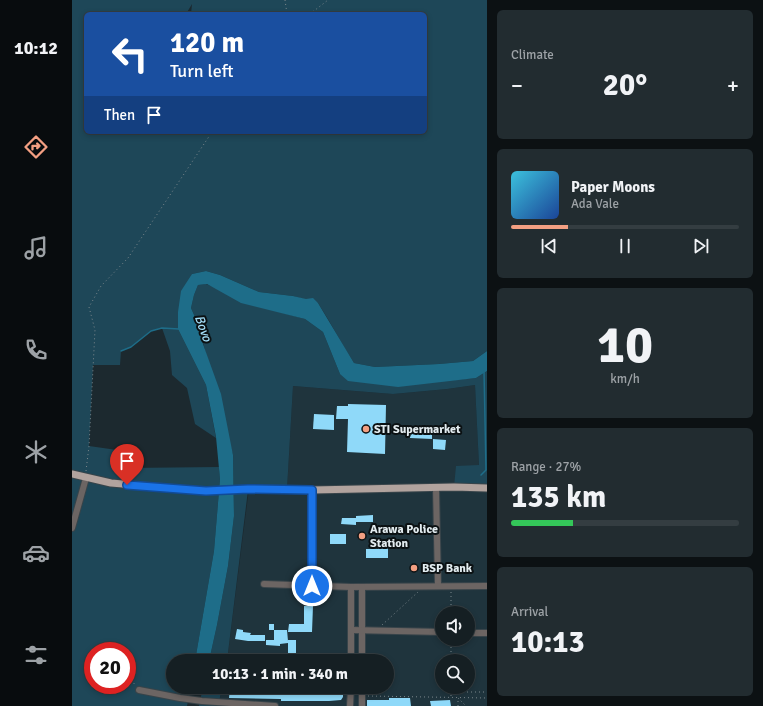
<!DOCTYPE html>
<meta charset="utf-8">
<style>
:root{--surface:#151f23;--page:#222c30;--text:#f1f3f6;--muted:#9da2a6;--line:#343d41;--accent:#f39f82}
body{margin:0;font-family:Signika,sans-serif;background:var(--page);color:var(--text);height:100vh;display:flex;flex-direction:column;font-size:15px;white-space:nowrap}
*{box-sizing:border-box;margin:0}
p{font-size:13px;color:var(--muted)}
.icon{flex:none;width:22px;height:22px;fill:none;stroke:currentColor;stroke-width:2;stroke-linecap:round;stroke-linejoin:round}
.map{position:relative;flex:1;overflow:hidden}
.sheet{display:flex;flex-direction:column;gap:10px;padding:10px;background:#0c1113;width:276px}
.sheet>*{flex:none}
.guide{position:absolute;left:12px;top:12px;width:343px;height:122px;border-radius:6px;box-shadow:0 2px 6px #0003,0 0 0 1px var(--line);background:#1a4fa0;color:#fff;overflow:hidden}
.tools{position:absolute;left:363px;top:606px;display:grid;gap:8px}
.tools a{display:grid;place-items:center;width:40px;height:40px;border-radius:50%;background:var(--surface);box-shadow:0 2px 6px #0003,0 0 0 1px var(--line);font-size:20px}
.speed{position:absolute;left:12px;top:642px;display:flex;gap:8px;font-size:20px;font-weight:700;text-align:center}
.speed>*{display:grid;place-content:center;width:52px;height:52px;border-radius:50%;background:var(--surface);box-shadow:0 2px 6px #0003,0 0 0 1px var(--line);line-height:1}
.speed .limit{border:6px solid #d22;background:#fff;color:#111}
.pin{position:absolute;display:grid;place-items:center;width:34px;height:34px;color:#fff;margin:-41px -17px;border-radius:50% 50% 50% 0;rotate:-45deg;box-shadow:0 0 4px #0007}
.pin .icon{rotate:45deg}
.me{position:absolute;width:44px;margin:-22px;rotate:0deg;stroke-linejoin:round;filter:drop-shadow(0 0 3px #0008)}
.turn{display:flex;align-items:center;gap:14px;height:84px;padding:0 20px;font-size:18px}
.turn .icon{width:52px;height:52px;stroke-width:2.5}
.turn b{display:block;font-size:28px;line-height:34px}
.then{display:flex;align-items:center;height:38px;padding:0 20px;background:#0003;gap:8px;font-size:15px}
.big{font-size:30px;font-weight:800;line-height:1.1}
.sheet .card{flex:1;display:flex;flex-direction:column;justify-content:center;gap:6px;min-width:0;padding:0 14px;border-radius:6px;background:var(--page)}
.sheet .dial{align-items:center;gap:0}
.dial b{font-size:52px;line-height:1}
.song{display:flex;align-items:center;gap:12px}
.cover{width:48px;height:48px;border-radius:6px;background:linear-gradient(135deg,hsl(190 70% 55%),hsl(220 70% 35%))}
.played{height:4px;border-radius:2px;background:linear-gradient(90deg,var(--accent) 25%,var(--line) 25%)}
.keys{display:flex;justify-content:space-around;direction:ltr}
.heat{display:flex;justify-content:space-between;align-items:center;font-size:22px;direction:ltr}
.charge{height:6px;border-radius:3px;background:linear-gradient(90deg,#34c759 27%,var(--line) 0)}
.trip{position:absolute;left:94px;top:654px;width:228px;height:40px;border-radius:20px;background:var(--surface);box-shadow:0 2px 6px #0003,0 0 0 1px var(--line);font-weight:800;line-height:40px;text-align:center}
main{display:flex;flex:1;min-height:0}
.menu{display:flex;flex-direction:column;width:72px;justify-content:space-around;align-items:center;background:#080c0e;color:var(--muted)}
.menu .icon{width:28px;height:28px}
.menu .selected{color:var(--accent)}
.menu b{font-size:18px;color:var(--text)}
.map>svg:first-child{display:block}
.built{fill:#1f343d;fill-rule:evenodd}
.green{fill:#1e4758;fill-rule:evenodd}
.water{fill:#1e6d89}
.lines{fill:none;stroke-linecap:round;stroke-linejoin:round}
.stream{stroke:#1e6d89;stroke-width:1.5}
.building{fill:#8fd9f9}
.minor-casing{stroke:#38444a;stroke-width:8}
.major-casing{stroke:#38444a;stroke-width:9}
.path{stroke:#7d888d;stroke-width:1;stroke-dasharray:1 3;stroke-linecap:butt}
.minor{stroke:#6c6563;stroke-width:6}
.major{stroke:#b1a39e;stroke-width:7}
.route-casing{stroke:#114b97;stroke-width:10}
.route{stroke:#1a73e8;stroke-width:7}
.poi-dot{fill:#f39f82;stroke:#0b1113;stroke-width:1.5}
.labels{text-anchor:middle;stroke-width:4;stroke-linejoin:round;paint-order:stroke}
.poi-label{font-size:12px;font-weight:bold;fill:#e3ecf0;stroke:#0b1113;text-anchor:start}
.water-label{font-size:13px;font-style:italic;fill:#a5e0fa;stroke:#0b1113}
</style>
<main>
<nav class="menu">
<b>10:12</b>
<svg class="icon selected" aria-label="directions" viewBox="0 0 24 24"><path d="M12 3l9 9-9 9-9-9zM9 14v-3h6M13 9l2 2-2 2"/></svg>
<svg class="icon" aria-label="music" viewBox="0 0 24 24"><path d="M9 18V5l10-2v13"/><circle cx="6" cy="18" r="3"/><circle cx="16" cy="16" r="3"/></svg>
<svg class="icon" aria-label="phone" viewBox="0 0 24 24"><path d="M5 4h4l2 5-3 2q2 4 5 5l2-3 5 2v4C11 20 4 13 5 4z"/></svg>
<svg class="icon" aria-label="climate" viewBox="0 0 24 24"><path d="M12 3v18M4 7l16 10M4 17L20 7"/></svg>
<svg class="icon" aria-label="car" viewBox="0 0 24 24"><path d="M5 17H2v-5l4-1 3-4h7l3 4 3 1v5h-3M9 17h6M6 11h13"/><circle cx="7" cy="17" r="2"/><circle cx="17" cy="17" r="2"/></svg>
<svg class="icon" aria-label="filters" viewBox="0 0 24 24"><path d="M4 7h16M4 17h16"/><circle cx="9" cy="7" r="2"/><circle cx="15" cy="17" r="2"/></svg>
</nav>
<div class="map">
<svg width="415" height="706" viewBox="0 0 415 706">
<rect width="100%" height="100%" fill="#1c292f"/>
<path class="built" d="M403,385L407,465L415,488V706H194L147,703L150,687H315V661H155L177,489H215L221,386L321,394L375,389ZM370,613H396V639H370ZM370,661H396V687H370Z"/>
<g class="green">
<path d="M0,0H415V351L401,361L367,364L303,367L282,363C269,343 259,323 246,303L221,296L187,292L148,275L134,271L120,274L106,329L134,385L144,438L123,424L115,388L100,375L98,351L90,328L79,331L59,347L49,351L48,365H21L17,446L52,451L55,468L147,467L148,479L142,551L123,661H101V687H119L115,706H0ZM120,4L119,14H353V132H14V14H114ZM21,651H55V685H21Z"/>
<path d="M134,284L208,312L233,319L251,332L268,374L381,380L404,378L415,371V488L382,487L384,466L407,465L403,385L375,389L321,394L221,386L215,489L176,490L155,661H137L145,625L156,566L162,516L161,455L126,324L119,308L122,295L126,285Z"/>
<path d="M131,687H150L147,702L194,706H127Z"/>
</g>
<path class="water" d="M134,271L148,275L187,292L221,296L234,299L241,298L246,303L282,363L303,367L367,364L401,361L415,351V371L404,378L326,387L276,381L268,374L251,332L233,319L169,303L135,284L126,285L122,295L119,308L126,324L131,344L149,394L161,455L162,516L156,566L145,625L137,661H123L142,551L148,479L144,437L134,385L106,329V312L109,291L120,274Z"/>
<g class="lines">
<g class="stream">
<path d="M49,351L59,347L79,331L90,328L107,329"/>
<path d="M409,475L414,470L412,371"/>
</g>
</g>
<g class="building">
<path d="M276,404L314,405L313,454L275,452L276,419H264L265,406H276Z"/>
<path d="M242,414L262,415V430L241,429Z"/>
<path d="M338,430L360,432V439L338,438Z"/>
<path d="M361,439L374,440L373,450L361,449Z"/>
<path d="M301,515V522H284V516Z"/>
<path d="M270,518H284V525L269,524Z"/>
<rect x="258" y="534" width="16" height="10"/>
<path d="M306,542H316V558H294V549H306Z"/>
<path d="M232,606H241L240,632H216L217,624H232Z"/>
<path d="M197,624H202V630H215L216,641V640H224V661H216V643L208,644V646L194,645V640H202V630H197Z"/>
<path d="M165,629L171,630V632L179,633L178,635H193V641H176L163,639Z"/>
<path d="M158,687H191V689L210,688V687H271V697L269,700L257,701H209V699L157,698Z"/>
<path d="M317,698H338L339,706H295V700H317Z"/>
<path d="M378,700L379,706H359L358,701Z"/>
</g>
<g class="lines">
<defs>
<g id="minor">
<path d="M364,488L366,586"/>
<path d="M0,528L14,478"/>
<path d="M192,584L279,587L415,586"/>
<path d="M240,586V490"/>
<path d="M290,587V661"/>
<path d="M279,630L370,632"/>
<path d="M396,633H415"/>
<path d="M279,661V587"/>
<path d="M290,687V706"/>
<path d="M67,690L108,698L130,701L203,706"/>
<path d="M278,706L279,687"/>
</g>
<path id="major" d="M0,474L39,483L134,491L177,489L240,490L382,487L415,488"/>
</defs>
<use href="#minor" class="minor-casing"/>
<use href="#major" class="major-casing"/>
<g class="path">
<path d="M213,0L215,14"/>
<path d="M238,14L256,0"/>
<path d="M14,471L17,446L23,330L17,307L29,286L56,258L140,132"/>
<path d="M379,613V592"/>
<path d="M310,625L346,592"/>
<path d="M379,639V661"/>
<path d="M55,673L63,685"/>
<path d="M379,687V697"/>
<path d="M379,692H415"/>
<path d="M296,696L415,698"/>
<path d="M386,698L394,706"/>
<path d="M386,706V699"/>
</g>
<use href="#minor" class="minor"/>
<use href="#major" class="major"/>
</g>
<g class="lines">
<defs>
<path id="route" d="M55,485L134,491L176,489L240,490V586"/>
</defs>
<use href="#route" class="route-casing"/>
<use href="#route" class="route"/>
</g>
<g class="poi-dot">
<circle cx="294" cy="429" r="4"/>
<circle cx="290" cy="536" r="4"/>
<circle cx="342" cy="568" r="4"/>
</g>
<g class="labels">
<g class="poi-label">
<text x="302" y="433">STI Supermarket</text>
<text x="298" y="533">Arawa Police<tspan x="298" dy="14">Station</tspan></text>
<text x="350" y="572">BSP Bank</text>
</g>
<g class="water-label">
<text transform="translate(132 328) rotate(70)" y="5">Bovo</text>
</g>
</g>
</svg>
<div class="tools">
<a><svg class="icon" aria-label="sound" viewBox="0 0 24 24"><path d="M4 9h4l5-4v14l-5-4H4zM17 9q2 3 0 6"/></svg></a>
<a><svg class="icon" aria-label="search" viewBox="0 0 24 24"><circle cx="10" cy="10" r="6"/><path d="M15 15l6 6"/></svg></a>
</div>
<div class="speed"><div class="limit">20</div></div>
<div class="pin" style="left:55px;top:485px;background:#d93025"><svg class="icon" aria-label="arrive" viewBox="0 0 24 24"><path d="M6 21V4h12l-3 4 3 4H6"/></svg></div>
<svg class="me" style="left:240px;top:586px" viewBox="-20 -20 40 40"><circle r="17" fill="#1a73e8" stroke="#fff" stroke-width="3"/><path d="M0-11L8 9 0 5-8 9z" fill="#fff"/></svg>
<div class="trip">10:13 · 1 min · 340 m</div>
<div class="guide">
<div class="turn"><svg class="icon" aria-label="left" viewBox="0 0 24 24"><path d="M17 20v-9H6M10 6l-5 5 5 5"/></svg><div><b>120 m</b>Turn left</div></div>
<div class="then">Then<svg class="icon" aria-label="arrive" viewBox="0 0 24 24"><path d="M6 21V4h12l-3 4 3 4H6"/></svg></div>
</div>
</div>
<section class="sheet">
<div class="card"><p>Climate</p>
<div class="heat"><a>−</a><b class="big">20°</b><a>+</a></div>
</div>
<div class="card">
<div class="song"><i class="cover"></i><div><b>Paper Moons</b><p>Ada Vale</p></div></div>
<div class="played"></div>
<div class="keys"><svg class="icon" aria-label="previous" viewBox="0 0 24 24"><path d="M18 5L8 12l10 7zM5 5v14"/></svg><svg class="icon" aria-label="pause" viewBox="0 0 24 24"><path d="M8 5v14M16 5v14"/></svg><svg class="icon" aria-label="next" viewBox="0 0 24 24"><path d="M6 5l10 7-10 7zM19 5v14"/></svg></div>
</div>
<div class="card dial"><b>10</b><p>km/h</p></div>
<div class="card"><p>Range · 27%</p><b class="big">135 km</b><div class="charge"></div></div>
<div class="card"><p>Arrival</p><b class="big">10:13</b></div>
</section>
</main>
